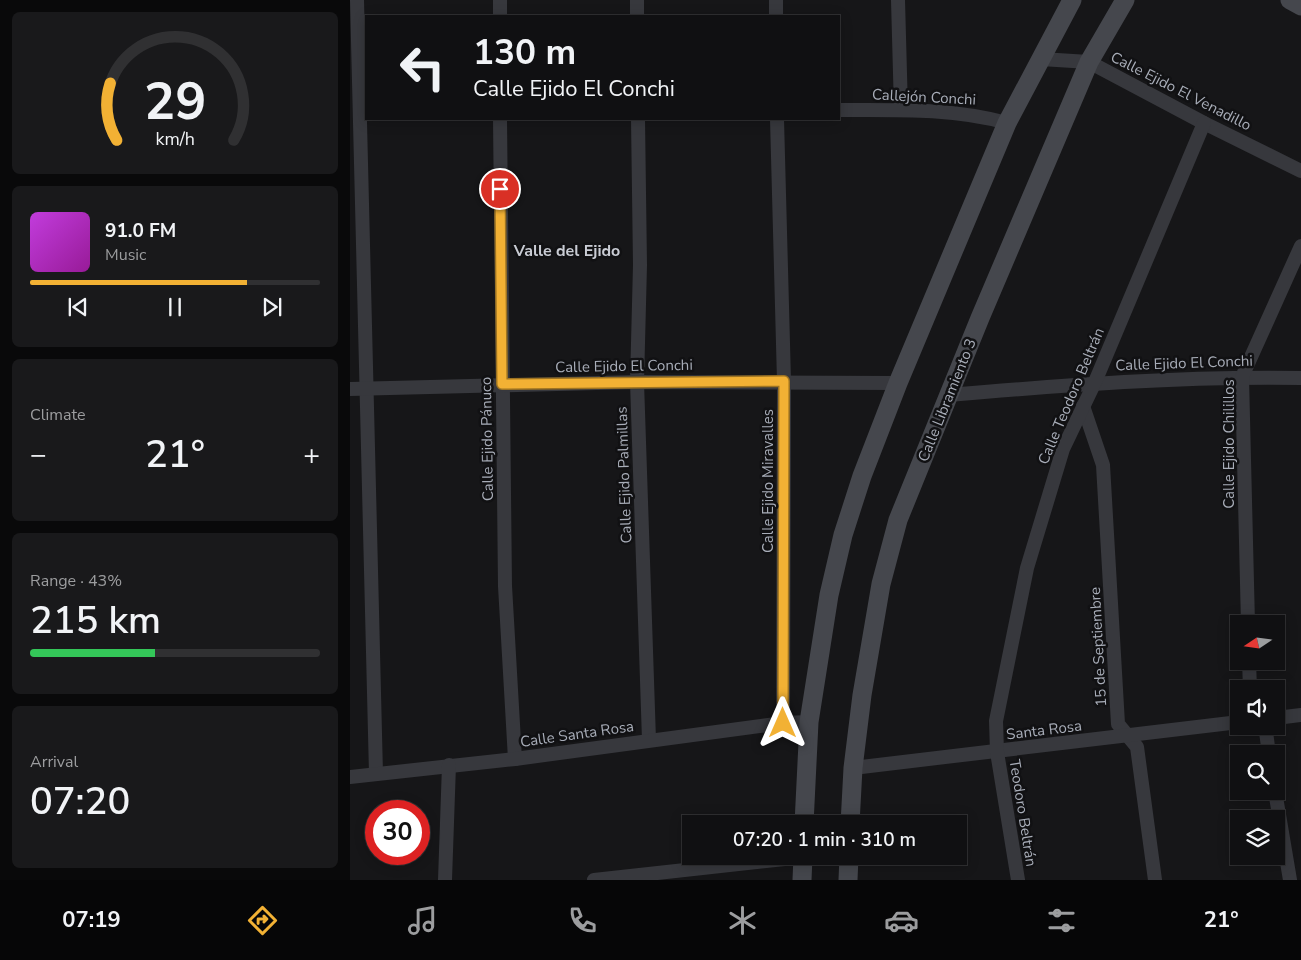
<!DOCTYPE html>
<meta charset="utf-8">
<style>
:root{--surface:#101012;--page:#19191b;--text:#f1f3f6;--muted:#9c9d9f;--line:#303032;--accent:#f2b134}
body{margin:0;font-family:"Nunito Sans",sans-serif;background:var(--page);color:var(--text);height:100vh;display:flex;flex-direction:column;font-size:19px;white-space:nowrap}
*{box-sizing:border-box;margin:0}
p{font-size:16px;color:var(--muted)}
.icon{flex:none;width:28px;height:28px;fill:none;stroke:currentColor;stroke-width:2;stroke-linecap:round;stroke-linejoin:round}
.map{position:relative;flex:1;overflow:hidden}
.drawer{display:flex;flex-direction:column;gap:12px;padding:12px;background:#09090a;width:350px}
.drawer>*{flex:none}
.top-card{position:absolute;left:15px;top:15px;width:475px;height:105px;border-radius:0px;box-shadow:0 2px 12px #0003,0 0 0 1px var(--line);background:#101012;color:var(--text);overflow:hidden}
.needle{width:32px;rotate:257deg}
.fabs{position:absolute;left:880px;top:615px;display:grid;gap:10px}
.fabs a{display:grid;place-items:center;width:55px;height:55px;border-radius:0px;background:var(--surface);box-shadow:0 2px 12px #0003,0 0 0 1px var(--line);font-size:25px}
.speed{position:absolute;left:15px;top:800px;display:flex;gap:10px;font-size:25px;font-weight:700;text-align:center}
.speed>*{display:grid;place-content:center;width:65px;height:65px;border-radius:50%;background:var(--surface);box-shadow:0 2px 12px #0003,0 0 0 1px var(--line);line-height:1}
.speed .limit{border:8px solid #d22;background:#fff;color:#111}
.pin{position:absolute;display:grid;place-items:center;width:42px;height:42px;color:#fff;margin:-21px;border:2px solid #fff;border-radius:50%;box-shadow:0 1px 5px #0007}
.me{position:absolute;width:55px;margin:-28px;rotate:0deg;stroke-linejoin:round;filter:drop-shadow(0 0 4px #0008)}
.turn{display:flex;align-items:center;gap:18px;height:105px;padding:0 25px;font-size:22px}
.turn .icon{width:65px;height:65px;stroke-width:2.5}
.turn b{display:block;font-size:35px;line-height:42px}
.big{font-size:38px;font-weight:600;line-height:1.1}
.drawer .widget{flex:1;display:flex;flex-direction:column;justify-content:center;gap:8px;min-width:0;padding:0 18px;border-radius:8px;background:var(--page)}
.drawer .dial{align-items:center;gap:0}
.dial svg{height:130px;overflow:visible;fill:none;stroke:var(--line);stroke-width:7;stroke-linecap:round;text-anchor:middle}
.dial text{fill:var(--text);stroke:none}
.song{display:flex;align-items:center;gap:15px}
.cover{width:60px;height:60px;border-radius:8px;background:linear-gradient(135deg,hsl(290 70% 55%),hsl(300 70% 35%))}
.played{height:5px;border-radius:2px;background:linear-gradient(90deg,var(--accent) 75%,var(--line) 75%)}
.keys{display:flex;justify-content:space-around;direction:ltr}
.heat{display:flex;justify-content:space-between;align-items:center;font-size:28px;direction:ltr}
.charge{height:8px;border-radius:4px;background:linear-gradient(90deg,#34c759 43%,var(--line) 0)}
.trip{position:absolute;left:332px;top:815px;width:285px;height:50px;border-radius:0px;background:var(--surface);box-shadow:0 2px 12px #0003,0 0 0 1px var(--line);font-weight:600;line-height:50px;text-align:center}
.tabs{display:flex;height:80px;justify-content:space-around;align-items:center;background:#060607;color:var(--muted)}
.tabs .icon{width:35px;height:35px}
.tabs .on{color:var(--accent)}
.tabs b{font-size:22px;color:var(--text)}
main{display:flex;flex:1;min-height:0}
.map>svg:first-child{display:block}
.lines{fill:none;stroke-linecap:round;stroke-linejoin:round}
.street{stroke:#37383d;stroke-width:14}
.secondary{stroke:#45474d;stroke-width:19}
.route-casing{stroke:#9d7322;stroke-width:12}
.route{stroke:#f2b134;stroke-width:9}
.labels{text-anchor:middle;stroke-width:5;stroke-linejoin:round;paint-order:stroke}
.street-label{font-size:15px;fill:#a8adb8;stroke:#111113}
.neighbourhood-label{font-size:16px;font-weight:bold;fill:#c9ccd4;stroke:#111113}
</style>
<main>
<section class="drawer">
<div class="widget dial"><svg viewBox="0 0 100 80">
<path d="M14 69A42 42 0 1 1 86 69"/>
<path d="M14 69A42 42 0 0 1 10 34" stroke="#f2b134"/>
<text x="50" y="56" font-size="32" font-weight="700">29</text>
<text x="50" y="72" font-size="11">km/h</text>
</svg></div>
<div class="widget">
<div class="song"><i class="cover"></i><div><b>91.0 FM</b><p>Music</p></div></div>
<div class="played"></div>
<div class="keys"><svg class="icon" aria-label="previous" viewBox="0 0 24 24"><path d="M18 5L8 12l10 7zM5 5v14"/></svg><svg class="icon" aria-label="pause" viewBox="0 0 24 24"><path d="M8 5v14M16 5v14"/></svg><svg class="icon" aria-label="next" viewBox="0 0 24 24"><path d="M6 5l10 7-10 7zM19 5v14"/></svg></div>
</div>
<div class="widget"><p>Climate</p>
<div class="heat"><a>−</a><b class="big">21°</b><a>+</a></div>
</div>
<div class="widget"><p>Range · 43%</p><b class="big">215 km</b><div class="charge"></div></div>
<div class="widget"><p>Arrival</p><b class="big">07:20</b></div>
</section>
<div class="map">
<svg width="951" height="880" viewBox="0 0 951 880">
<rect width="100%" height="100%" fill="#161618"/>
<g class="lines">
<g class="street">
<path d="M7,0L26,774"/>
<path d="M150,0V16"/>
<path d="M287,0V16"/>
<path d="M426,0V16"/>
<path d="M548,0L551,110"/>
<path d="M691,59L739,62L854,123L951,171"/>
<path d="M489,110C544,110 604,108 657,123"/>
<path d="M150,119L155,586L165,759"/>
<path d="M288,119L290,265L287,382L299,740"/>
<path d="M427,119L434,381L433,723"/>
<path d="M0,389L287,382L548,383"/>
<path d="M598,395C716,385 832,376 951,378"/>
<path d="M733,406L753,465L768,724L787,747L805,880"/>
<path d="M898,624L892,377L951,246"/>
<path d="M899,661L900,689"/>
<path d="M926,718L951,715"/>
<path d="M912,726L916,732L919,754"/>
<path d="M503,768L889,722"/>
<path d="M0,777L165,759L433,723L459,722"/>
<path d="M925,791L940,880"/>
<path d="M95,880L99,765"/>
<path d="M244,880L453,857"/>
<path d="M668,880L647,752L646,721L677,568L713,449L745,382L854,123"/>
</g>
<g class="secondary">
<path d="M940,0L951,6"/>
<path d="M454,824L459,722L479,595L493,535L512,476L548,383L657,123L722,0"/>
<path d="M500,824L503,768L512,695L531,584L548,520L630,318L739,62L775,0"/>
<path d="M452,880L453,856"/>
<path d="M498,880L499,856"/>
</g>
</g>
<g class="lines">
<defs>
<path id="route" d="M150,189L152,384L434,381L433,723"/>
</defs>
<use href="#route" class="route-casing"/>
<use href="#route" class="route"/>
</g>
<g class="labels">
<g class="street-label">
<text transform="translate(831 91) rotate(27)" y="5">Calle Ejido El Venadillo</text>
<text transform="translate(574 97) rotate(3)" y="5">Callejón Conchi</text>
<text transform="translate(834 363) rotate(-2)" y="5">Calle Ejido El Conchi</text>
<text transform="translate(274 366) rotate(-1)" y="5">Calle Ejido El Conchi</text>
<text transform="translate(721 396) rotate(-67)" y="5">Calle Teodoro Beltrán</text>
<text transform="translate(597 400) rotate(-68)" y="5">Calle Libramiento 3</text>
<text transform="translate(137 439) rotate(-91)" y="5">Calle Ejido Pánuco</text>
<text transform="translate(879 444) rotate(-90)" y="5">Calle Ejido Chilillos</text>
<text transform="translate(274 475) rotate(-92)" y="5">Calle Ejido Palmillas</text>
<text transform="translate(418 481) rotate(-90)" y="5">Calle Ejido Miravalles</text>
<text transform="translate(748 647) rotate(-93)" y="5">15 de Septiembre</text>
<text transform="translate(694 730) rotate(-7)" y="5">Santa Rosa</text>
<text transform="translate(227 734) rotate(-8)" y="5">Calle Santa Rosa</text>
<text transform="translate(673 813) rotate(81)" y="5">Teodoro Beltrán</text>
</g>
<g class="neighbourhood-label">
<text x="217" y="256">Valle del Ejido</text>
</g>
</g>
</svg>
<div class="fabs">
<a><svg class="needle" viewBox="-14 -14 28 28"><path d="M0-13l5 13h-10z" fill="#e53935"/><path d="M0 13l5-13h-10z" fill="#9c9d9f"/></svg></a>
<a><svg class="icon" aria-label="sound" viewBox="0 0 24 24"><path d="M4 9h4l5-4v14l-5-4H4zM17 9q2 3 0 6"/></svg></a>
<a><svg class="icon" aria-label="search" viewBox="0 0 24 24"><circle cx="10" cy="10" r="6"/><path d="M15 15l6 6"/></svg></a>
<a><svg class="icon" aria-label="layers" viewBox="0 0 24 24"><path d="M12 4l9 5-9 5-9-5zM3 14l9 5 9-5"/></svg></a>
</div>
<div class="speed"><div class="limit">30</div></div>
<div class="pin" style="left:150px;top:189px;background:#d93025"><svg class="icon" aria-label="arrive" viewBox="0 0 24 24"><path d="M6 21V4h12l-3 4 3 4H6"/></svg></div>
<svg class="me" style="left:433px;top:723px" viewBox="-20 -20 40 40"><path d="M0-17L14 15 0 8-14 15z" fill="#f2b134" stroke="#fff" stroke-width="4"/></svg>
<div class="trip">07:20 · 1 min · 310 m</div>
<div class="top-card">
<div class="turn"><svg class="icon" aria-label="left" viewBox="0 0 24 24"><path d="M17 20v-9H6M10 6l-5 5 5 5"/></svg><div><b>130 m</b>Calle Ejido El Conchi</div></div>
</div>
</div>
</main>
<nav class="tabs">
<b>07:19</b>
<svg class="icon on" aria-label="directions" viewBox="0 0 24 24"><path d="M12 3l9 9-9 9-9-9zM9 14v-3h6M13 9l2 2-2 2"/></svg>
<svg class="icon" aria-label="music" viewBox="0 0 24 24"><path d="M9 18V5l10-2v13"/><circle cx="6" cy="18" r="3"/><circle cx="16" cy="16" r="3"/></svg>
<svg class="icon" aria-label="phone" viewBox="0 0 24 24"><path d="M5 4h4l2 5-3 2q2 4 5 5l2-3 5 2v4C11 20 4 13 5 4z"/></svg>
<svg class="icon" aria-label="climate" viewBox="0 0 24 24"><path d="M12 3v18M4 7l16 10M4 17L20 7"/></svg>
<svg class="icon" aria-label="car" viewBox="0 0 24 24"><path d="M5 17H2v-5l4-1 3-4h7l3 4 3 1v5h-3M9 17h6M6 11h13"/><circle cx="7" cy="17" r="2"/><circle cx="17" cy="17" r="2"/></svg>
<svg class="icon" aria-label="filters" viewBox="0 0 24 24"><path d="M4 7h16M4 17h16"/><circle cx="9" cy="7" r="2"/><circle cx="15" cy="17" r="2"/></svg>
<b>21°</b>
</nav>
